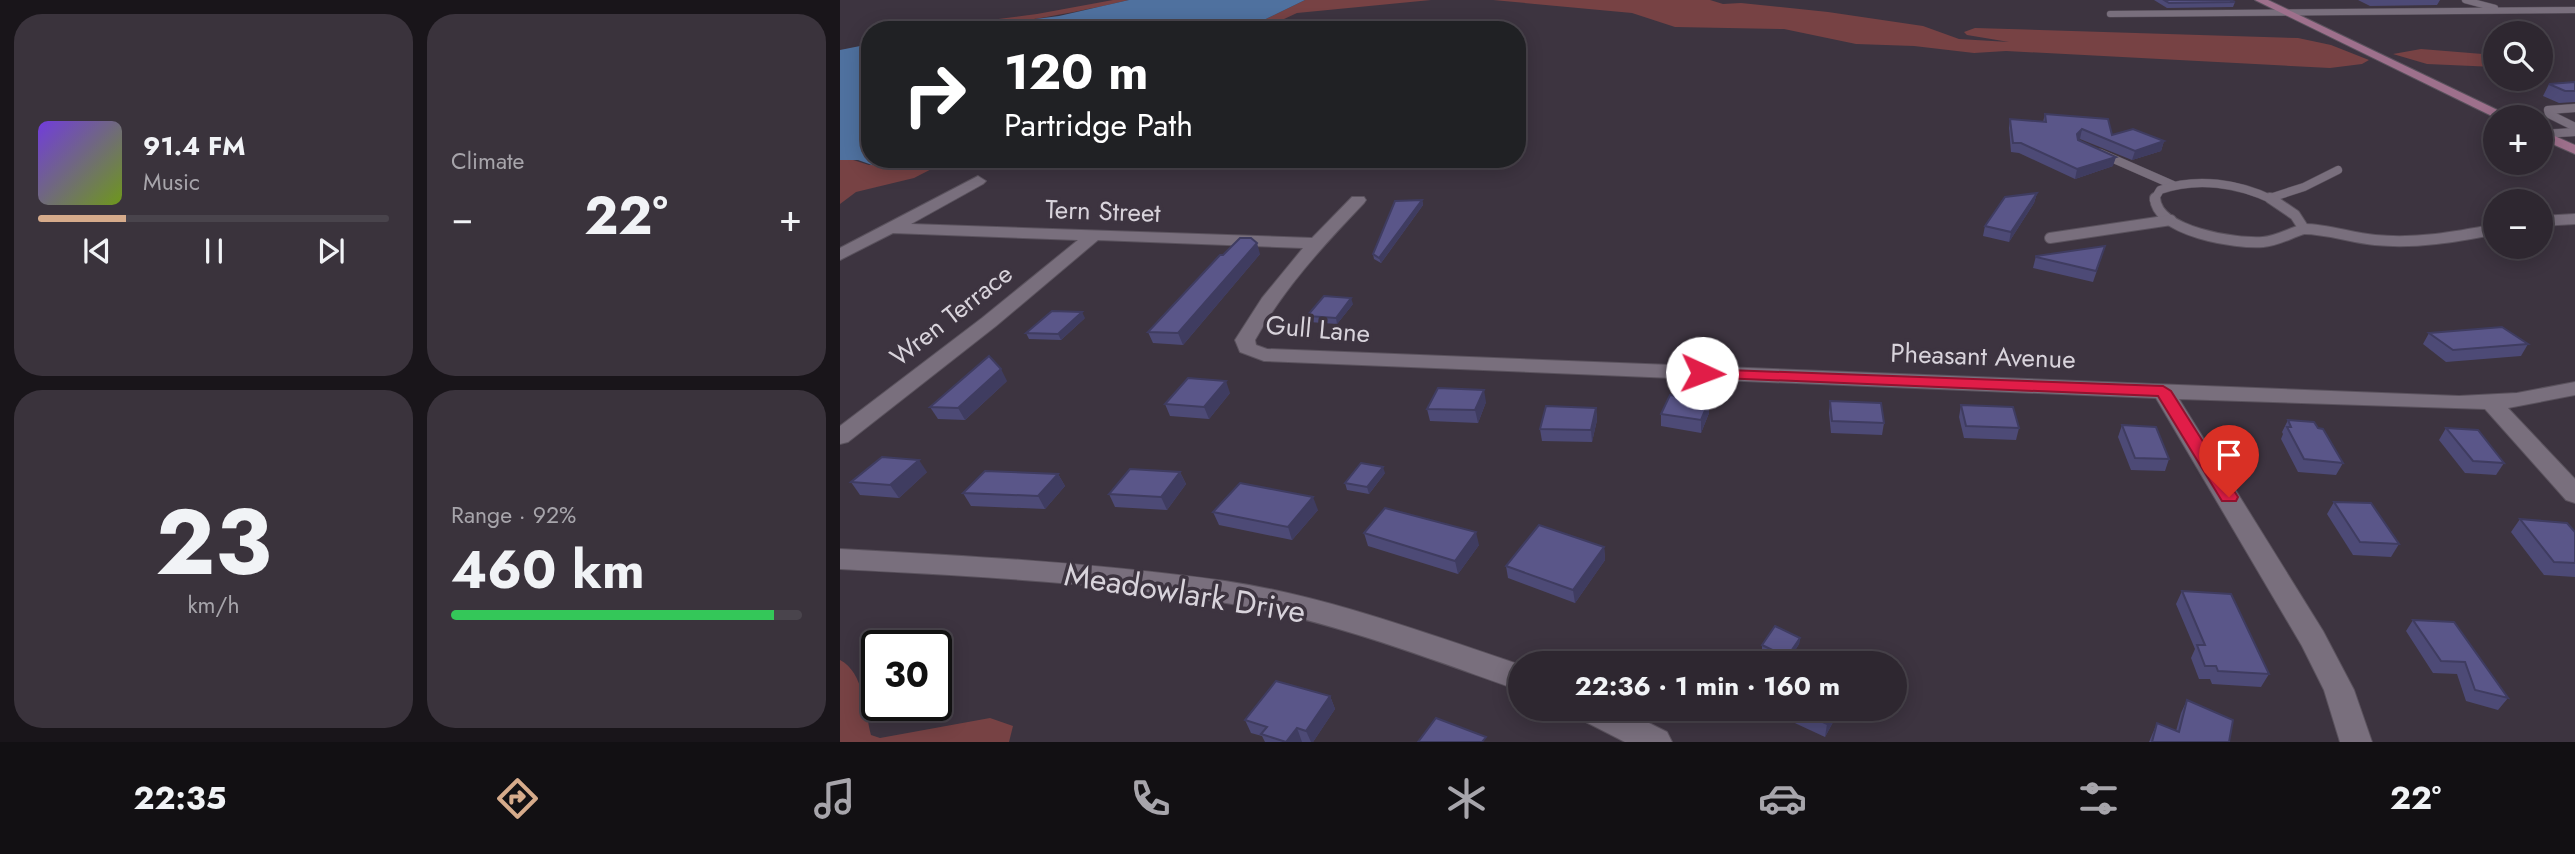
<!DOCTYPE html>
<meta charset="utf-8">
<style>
:root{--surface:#2e2730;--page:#3a333c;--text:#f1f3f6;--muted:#a7a5ab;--line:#49444c;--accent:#d6ab8b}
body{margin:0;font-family:Jost,sans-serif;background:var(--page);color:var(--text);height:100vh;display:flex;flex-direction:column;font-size:26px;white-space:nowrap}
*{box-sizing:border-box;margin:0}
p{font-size:23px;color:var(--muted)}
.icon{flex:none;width:38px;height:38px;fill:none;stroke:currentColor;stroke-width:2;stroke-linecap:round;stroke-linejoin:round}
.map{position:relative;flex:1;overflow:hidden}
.drawer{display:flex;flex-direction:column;gap:14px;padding:14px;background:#19151a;width:840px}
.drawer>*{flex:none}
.guide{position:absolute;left:21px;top:21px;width:665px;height:147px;border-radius:28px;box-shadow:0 4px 18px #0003,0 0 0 2px var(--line);background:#202124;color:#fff;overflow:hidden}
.fabs{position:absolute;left:1643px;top:21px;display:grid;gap:14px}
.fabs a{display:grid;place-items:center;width:70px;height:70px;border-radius:50%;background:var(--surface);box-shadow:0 4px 18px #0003,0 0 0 2px var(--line);font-size:35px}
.speed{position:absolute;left:21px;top:630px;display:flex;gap:14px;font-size:35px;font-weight:700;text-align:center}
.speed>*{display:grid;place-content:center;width:91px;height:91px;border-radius:50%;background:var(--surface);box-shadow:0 4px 18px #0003,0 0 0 2px var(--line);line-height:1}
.speed .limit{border:4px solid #111;border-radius:10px;background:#fff;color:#111}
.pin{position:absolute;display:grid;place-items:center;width:60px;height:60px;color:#fff;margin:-72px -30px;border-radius:50% 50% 50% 0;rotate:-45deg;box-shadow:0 0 7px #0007}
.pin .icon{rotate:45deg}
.me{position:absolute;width:77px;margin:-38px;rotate:92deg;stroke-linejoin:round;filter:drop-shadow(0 0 5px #0008)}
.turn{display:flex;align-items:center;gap:24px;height:147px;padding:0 28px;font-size:32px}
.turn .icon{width:91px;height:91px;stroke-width:2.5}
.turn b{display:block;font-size:49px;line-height:60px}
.big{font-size:52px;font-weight:700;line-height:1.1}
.drawer .widget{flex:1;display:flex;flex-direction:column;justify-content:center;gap:10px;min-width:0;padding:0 24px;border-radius:28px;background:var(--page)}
.drawer .dial{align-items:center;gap:0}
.dial b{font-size:91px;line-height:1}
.song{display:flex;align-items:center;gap:21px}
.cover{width:84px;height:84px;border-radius:10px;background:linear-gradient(135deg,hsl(260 70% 55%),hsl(80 70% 35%))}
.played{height:7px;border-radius:4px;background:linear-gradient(90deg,var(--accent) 25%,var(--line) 25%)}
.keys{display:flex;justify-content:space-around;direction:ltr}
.heat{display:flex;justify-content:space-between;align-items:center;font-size:38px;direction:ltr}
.charge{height:10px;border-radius:5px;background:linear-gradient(90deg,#34c759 92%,var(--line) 0)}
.drawer .tiles{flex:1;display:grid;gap:14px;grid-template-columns:repeat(2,1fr)}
.trip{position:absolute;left:668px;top:651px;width:399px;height:70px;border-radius:35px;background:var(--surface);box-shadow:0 4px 18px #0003,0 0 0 2px var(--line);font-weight:700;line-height:70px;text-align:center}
.dock{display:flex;height:112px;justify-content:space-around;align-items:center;background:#121013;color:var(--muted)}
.dock .icon{width:49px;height:49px}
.dock .current{color:var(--accent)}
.dock b{font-size:32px;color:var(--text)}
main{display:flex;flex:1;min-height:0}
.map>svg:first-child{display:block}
.green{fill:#774244}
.water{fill:#4f719f}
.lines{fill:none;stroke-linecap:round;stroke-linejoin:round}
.service-far2-casing{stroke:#5a525d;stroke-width:7}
.service-far1-casing{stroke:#5a525d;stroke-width:9}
.service-casing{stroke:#5a525d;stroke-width:12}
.minor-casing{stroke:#5a525d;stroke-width:2}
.primary-casing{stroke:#5a525d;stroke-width:2}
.service-far2{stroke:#796f7d;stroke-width:6}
.service-far1{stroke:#796f7d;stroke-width:8}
.service{stroke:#796f7d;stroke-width:10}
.minor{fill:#796f7d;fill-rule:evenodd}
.primary{fill:#9e708c;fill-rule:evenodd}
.wall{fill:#4d4a76}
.shaded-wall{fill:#3f3c60}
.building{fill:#5a5689;stroke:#3f3c60;stroke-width:2}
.route{fill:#e11d48;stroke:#92132f;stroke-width:2}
.labels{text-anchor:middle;stroke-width:7;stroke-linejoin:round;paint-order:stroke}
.street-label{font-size:26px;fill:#d8d3db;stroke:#3d3440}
.near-street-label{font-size:32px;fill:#d8d3db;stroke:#3d3440}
</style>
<main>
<section class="drawer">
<div class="tiles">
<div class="widget">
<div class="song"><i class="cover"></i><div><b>91.4 FM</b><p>Music</p></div></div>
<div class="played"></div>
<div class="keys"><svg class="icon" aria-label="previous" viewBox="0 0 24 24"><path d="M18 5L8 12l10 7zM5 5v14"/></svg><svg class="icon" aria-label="pause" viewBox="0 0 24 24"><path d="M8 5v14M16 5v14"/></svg><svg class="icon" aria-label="next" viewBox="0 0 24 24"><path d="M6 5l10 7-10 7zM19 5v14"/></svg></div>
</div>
<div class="widget"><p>Climate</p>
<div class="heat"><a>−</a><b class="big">22°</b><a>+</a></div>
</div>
<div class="widget dial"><b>23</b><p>km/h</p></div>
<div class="widget"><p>Range · 92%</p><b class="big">460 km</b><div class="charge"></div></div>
</div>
</section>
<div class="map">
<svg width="1735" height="742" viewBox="0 0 1735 742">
<rect width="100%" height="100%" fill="#3d3440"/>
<g class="green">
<path d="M273,0H289C222,16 140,30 72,30L197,14Z"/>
<path d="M465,0H591L457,13L420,30H403Z"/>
<path d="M653,0H870L883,4L901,3L988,12L1083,26L1119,39L1169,42L1127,35L1124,32L1135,28L1458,38L1491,45L1529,60L1522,64L1490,68L1166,51L1134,53L1074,46L1016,44L944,29L835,27L792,13Z"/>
<path d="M1581,49L1655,55V67L1587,64L1553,54Z"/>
<path d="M10,159L29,165L66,159H111L74,178L16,192L0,204V160Z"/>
<path d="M0,660C24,672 25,712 31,735L40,738L150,718L173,726L169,742H0Z"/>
</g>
<g class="water">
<path d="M289,0H465L403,30H111L219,16Z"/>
<path d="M30,44V159H66L35,166L18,160H0V50Z"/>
</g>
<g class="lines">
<defs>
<g id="service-far2">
<path d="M1625,0L1655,8"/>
<path d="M1270,14L1735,10"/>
</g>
<g id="service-far1">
<path d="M1735,108L1708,110L1709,114L1735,127"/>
<path d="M1702,134L1735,132"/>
<path d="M1260,153L1333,185"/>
<path d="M1430,198L1464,187L1498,170"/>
<path d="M1314,200L1320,190C1357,177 1398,183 1433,200"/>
</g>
<g id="service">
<path d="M1315,198C1317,232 1396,244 1423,242C1437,241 1450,233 1464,229"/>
<path d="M1430,198L1455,215L1464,229"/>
<path d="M1701,221L1735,219"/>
<path d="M1464,229C1488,229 1511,238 1535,240C1576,244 1616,237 1656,229"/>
<path d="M1210,238L1331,220"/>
</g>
<g id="minor">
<path d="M138,176L146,181L143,184L71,224L472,238L512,197H524L526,200L524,203C483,246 444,288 415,340L416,345L427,349L1619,396L1677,393L1735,382V395L1668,408L1735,479V503L1726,500L1645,409L1339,399L1483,631L1514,690L1532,742H1500L1484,690L1462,646L1316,398L424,361L400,352L395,340L422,298L463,248L258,240L156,326L8,442L0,444V426L142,318L238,240L53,233L0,260V248Z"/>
<path d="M0,549C129,556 258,563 385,581C486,596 585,633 681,665V691C585,657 487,619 386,603C259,582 129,576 0,569Z"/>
<path d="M736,709H781L827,732L832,742H785L740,719Z"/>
</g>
<g id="primary">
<path d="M1415,0H1428L1672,117L1656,118Z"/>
<path d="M1701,130L1735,145V154L1701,139Z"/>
</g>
</defs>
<use href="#service-far2" class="service-far2-casing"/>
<use href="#service-far1" class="service-far1-casing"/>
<use href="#service" class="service-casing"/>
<use href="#minor" class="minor-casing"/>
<use href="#primary" class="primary-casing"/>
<use href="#service-far2" class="service-far2"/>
<use href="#service-far1" class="service-far1"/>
<use href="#service" class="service"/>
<use href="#minor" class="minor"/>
<use href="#primary" class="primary"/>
</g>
<g class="wall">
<path d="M1314,0H1390L1395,2L1393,7L1327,8Z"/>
<path d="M1518,0H1600L1597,5L1530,6Z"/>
<path d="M1735,82V102L1719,103L1703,96L1709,84Z"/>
<path d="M1205,114L1272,135L1324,141L1321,151L1292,160L1240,139L1238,140L1273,166L1235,179L1179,153L1171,152L1169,128L1170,119L1203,122Z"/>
<path d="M1197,193L1194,203L1169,242L1143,236L1145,226Z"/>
<path d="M582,200L583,205L541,263L534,259L533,254Z"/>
<path d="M420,254L343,345L313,343L308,332L383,255Z"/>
<path d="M1196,256H1262L1253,282L1193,268Z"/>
<path d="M513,304L497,324L469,322L467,316Z"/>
<path d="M245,318L221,340L189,339L186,333Z"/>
<path d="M1589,333L1688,344L1681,356L1606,362L1583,344Z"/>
<path d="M167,381L125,420L98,419L90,407Z"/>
<path d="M390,393L369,419L330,416L325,404Z"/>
<path d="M869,401V413L861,433L821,426V414Z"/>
<path d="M990,401L1044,423L1042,435L991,433L989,413Z"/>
<path d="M646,402L638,423L590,421L587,409Z"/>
<path d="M1121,405L1179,428L1176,440L1124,438L1119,417Z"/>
<path d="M756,408L757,420L752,442L702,441L700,429Z"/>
<path d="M1448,420L1478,428L1503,463L1496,475L1458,472L1441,439L1443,434L1442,432Z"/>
<path d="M1282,425L1329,459L1325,471L1291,470L1278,437Z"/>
<path d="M1606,428L1664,463L1656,475L1625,473L1599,440Z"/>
<path d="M87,472L59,498L20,495L11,482Z"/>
<path d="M340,472L346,484L327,510L275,507L269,494Z"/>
<path d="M545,473L529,494L507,490L505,483Z"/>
<path d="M218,474L225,486L205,509L131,506L123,493Z"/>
<path d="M1494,502L1559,544L1551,557L1513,555L1487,514Z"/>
<path d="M478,510L452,540L379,525L373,512Z"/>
<path d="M1680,519L1735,532V577L1704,575L1671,532Z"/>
<path d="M524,533L639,545L618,574L528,546Z"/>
<path d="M764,547L765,560L735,603L668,578L666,566Z"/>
<path d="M1342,591L1429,674L1421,687L1372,684L1370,679H1359L1351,658L1355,649L1336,604Z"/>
<path d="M1573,620L1668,698L1658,710L1626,701L1617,674L1593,673L1566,631Z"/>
<path d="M960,638L959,644L947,663L922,652V645Z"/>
<path d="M490,696L495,709L473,742H425L422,736L411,733L405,720Z"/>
<path d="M1347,700L1389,742H1309L1317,723L1336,731L1341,713Z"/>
<path d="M929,709H1000L985,737L929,711Z"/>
</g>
<g class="shaded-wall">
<path d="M1242,129L1240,139L1235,143L1237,134Z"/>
<path d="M1324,141L1321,151L1292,160L1295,151Z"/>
<path d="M1276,157L1273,166L1235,179L1237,169Z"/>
<path d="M1197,193L1194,203L1169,242L1171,232Z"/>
<path d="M582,200L583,205L541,263L539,258Z"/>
<path d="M417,243L420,254L343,345L338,333Z"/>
<path d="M511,298L513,304L497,324L496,318Z"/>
<path d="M242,312L245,318L221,340L218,334Z"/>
<path d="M161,369L167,381L125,420L118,408Z"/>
<path d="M386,381L390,393L369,419L364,407Z"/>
<path d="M644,390L646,402L638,423L635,410Z"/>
<path d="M869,401V413L861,433V420Z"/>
<path d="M756,408L757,420L752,442L751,430Z"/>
<path d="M79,460L87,472L59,498L50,485Z"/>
<path d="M543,467L545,473L529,494L527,487Z"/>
<path d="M340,472L346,484L327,510L321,497Z"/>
<path d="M218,474L225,486L205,509L198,496Z"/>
<path d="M473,497L478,510L452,540L448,527Z"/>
<path d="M636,532L639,545L618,574L615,561Z"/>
<path d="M764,547L765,560L735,603L733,590Z"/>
<path d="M960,638L959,644L947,663V657Z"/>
<path d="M490,696L495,709L473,742H471L466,731Z"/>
<path d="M995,709H1000L985,737L987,724Z"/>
<path d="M457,728L462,742H446Z"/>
</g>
<g class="building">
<path d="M1324,0H1390L1395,2L1329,3Z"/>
<path d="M1735,82V91H1725L1709,84Z"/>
<path d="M1205,114L1268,119L1272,135L1293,129L1324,141L1295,151L1242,129L1237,134L1238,140L1276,157L1237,169L1181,143H1173L1170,119L1206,122Z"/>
<path d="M1197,193L1171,232L1145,226L1165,197Z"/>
<path d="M582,200L539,258L533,254L555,201Z"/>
<path d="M400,238H411L417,243L338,333L308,332L380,255H383Z"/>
<path d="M1265,246L1256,271L1196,257V256Z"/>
<path d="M484,296L511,298L496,318L467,316Z"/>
<path d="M212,311L242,312L218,334L186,333Z"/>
<path d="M1662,327L1688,344L1613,350L1589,333Z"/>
<path d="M149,356L161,369L118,408L90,407Z"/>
<path d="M348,378L386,381L364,407L325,404Z"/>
<path d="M598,388L644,390L635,410L587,409Z"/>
<path d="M830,395L869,401L861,420L821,414Z"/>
<path d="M990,401L1041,403L1044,423L992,421Z"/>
<path d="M1121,405L1173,407L1179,428L1126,426Z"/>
<path d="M706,406L756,408L751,430L700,429Z"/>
<path d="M1448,420L1474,422L1478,428L1483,429L1503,463L1464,459L1447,427H1451Z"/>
<path d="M1282,425L1316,427L1329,459L1295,458Z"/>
<path d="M1606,428L1638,430L1664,463L1633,461Z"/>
<path d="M42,457L79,460L50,485L11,482Z"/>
<path d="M521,463L543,467L527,487L505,483Z"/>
<path d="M290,469L340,472L321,497L269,494Z"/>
<path d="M145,471L218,474L198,496L123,493Z"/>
<path d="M400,483L473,497L448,527L373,512Z"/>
<path d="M1494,502L1531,503L1559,544L1520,542Z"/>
<path d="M545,508L636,532L615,561L524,533Z"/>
<path d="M1680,519L1727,523L1735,532V563L1714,562Z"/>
<path d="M699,525L764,547L733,590L666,566Z"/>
<path d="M1342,591L1391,594L1429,674L1378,671L1376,666H1365L1357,645H1365Z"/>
<path d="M1573,620L1614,622L1668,698L1635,690L1625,662L1601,661Z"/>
<path d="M935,626L960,638L947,657L922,645Z"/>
<path d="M436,681L490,696L466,731L457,728L446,742L421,734L427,727L405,720Z"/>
<path d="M1347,700L1393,720L1389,742H1312L1317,723L1339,732Z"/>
<path d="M953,709H995L987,724Z"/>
<path d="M596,718L646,737L642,742H578Z"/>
</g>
<path class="route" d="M862,369L1323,386L1331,391L1398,497L1396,501H1382L1318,396L857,377L854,373L857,370Z"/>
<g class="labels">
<g class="street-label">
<text transform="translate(263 211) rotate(2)" y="9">Tern Street</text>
<text transform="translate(111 315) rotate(-38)" y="9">Wren Terrace</text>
<text transform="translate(478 329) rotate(5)" y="9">Gull Lane</text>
<text transform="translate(1143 356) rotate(2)" y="9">Pheasant Avenue</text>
</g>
<g class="near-street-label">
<text transform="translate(345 593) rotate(9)" y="11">Meadowlark Drive</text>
</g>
</g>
</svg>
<div class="fabs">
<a><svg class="icon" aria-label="search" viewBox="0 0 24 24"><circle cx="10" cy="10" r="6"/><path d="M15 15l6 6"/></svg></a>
<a>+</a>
<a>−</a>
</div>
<div class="speed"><div class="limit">30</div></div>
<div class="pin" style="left:1389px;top:497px;background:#d93025"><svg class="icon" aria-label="arrive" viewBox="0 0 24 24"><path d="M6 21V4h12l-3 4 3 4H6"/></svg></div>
<svg class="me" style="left:862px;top:373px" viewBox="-20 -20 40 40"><circle r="19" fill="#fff"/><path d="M0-13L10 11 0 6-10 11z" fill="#e11d48"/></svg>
<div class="trip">22:36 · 1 min · 160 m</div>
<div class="guide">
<div class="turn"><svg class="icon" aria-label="right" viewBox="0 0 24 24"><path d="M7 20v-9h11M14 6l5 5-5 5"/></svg><div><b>120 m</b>Partridge Path</div></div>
</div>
</div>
</main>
<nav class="dock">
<b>22:35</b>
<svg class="icon current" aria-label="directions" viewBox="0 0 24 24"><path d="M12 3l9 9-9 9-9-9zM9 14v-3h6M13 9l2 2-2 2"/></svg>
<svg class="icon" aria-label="music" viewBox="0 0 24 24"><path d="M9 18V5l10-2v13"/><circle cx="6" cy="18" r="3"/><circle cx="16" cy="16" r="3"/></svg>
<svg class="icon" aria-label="phone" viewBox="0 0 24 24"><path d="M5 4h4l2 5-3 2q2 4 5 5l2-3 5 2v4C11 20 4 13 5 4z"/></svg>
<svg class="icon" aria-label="climate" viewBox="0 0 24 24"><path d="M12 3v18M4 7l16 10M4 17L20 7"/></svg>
<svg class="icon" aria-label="car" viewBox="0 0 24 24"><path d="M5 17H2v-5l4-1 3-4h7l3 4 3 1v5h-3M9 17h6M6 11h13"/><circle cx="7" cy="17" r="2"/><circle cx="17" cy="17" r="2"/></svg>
<svg class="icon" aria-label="filters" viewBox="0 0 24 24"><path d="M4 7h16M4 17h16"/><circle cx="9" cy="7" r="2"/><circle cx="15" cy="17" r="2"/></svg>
<b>22°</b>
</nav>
